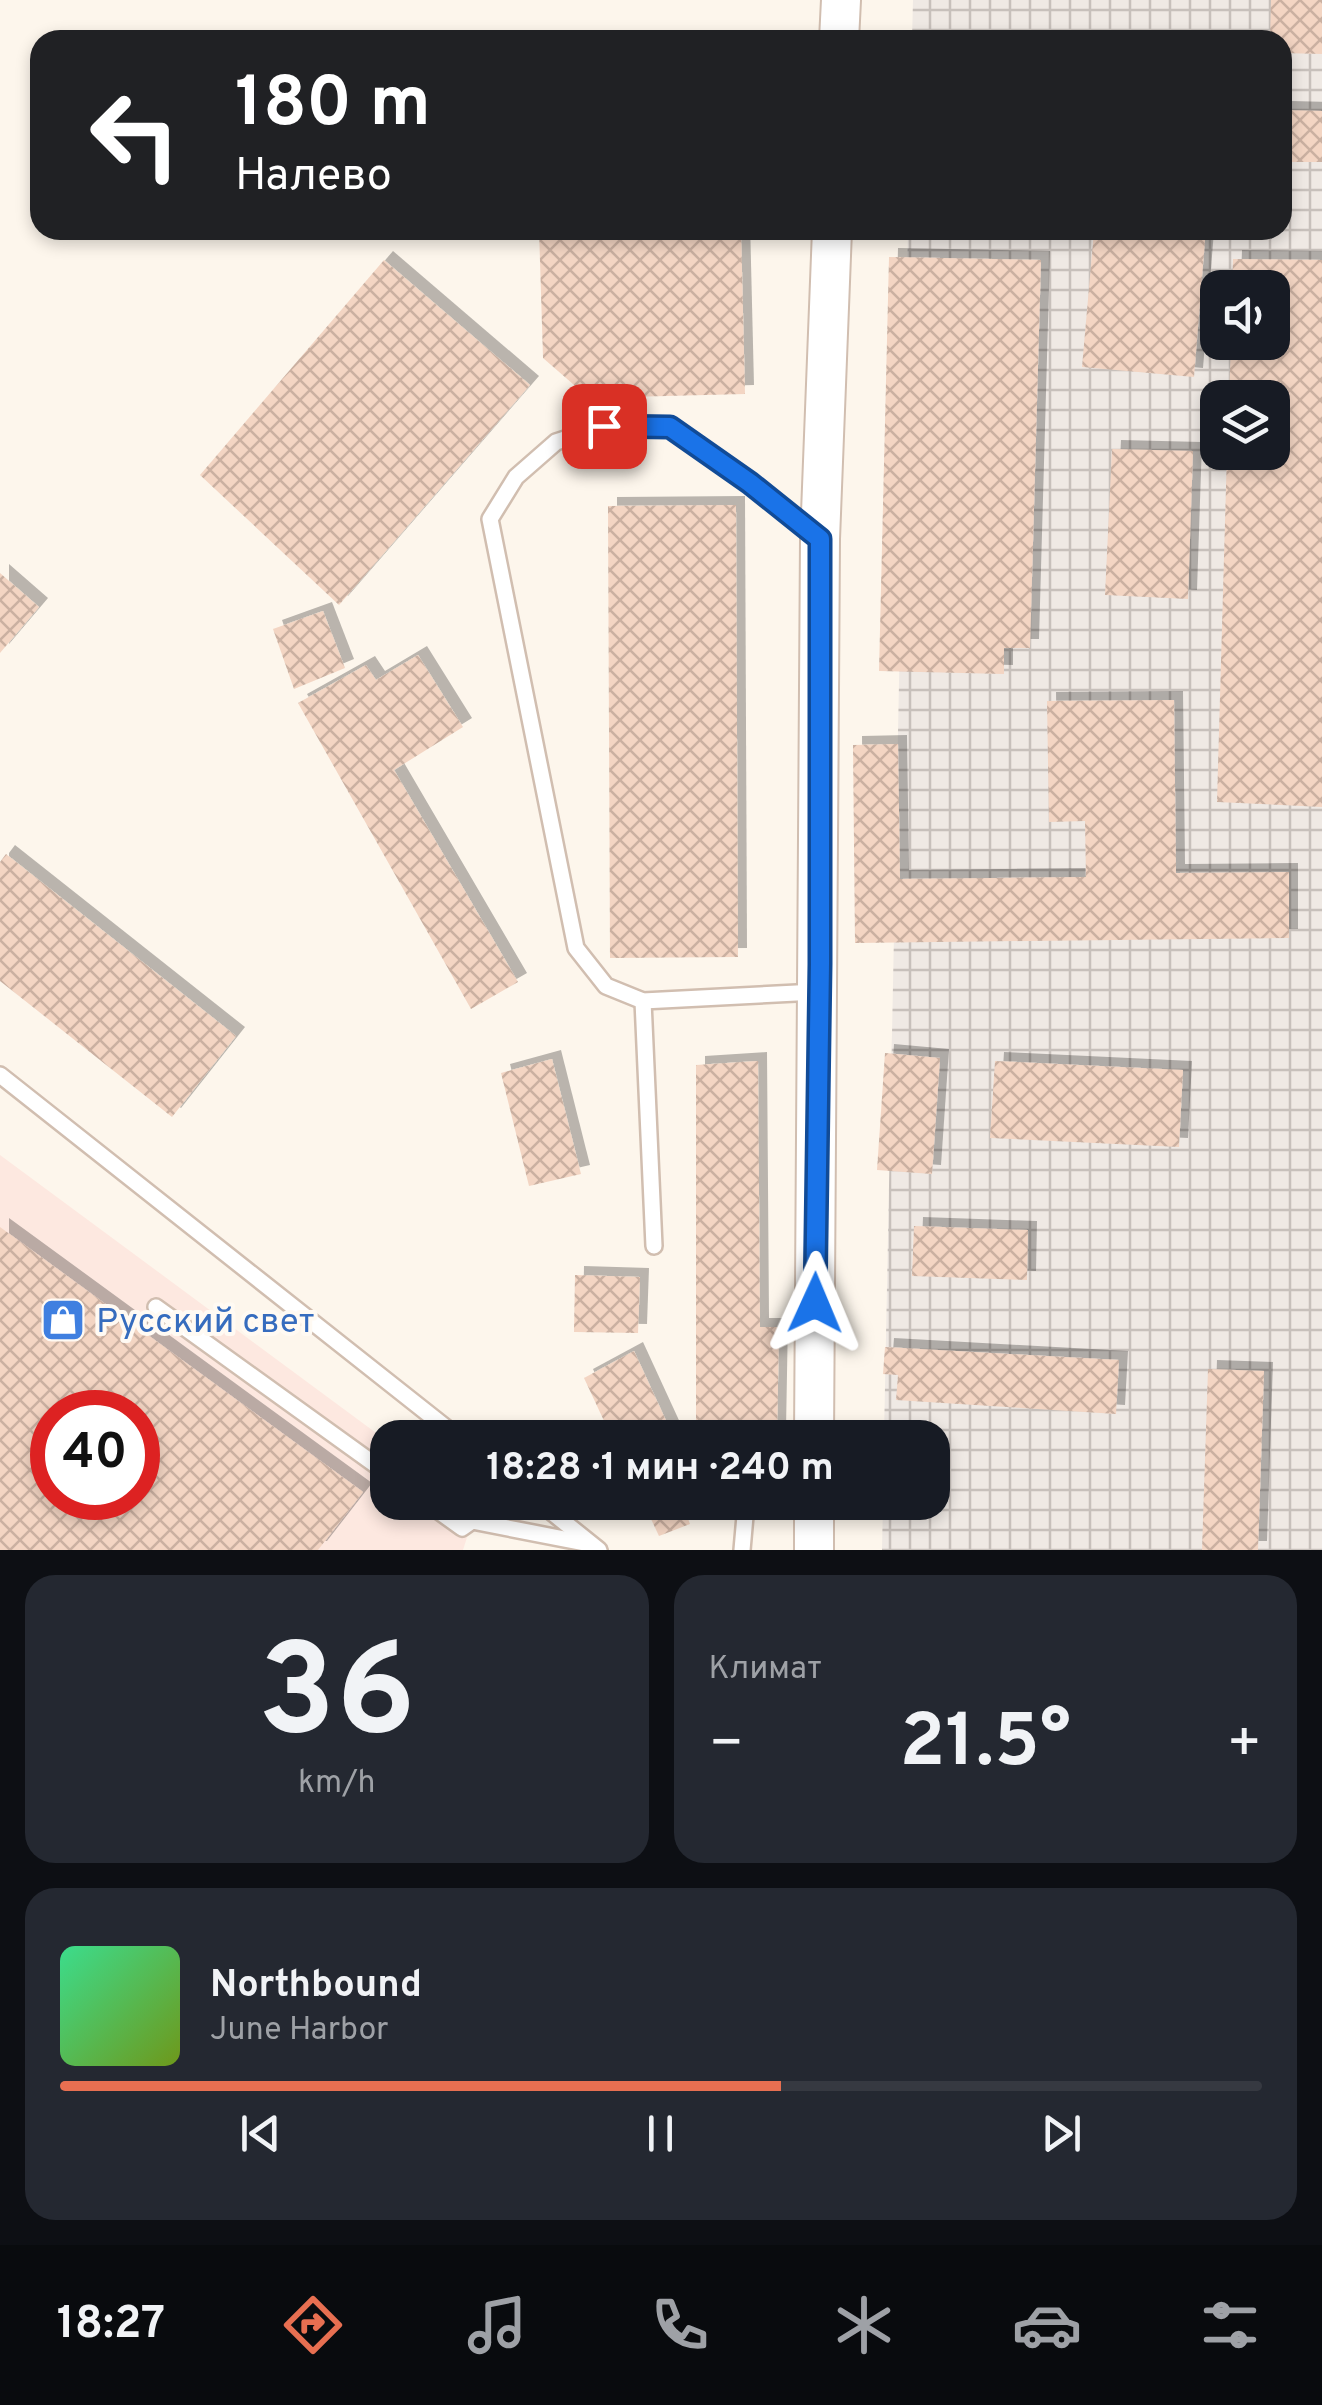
<!DOCTYPE html>
<html lang="ru">
<meta charset="utf-8">
<style>
:root{--surface:#171b24;--page:#242831;--text:#f1f3f6;--muted:#9ea1a6;--line:#363941;--accent:#e76f51}
body{margin:0;font-family:Overpass,sans-serif;background:var(--page);color:var(--text);height:100vh;display:flex;flex-direction:column;font-size:38px;white-space:nowrap}
*{box-sizing:border-box;margin:0}
p{font-size:32px;color:var(--muted)}
.icon{flex:none;width:55px;height:55px;fill:none;stroke:currentColor;stroke-width:2;stroke-linecap:round;stroke-linejoin:round}
.map{position:relative;height:1550px;overflow:hidden}
.sheet{display:flex;flex-direction:column;gap:25px;padding:25px;background:#0d0f14;flex:1}
.sheet>*{flex:none}
.guide{position:absolute;left:30px;top:30px;width:1262px;height:210px;border-radius:30px;box-shadow:0 5px 15px #0003;background:#202124;color:#fff;overflow:hidden}
.tools{position:absolute;left:1200px;top:270px;display:grid;gap:20px}
.tools a{display:grid;place-items:center;width:90px;height:90px;border-radius:20px;background:var(--surface);box-shadow:0 5px 15px #0003;font-size:50px}
.speed{position:absolute;left:30px;top:1390px;display:flex;gap:20px;font-size:50px;font-weight:700;text-align:center}
.speed>*{display:grid;place-content:center;width:130px;height:130px;border-radius:50%;background:var(--surface);box-shadow:0 5px 15px #0003;line-height:1}
.speed .limit{border:15px solid #d22;background:#fff;color:#111}
.pin{position:absolute;display:grid;place-items:center;width:85px;height:85px;color:#fff;margin:-42px;border-radius:20px;box-shadow:0 5px 15px #0006}
.me{position:absolute;width:110px;margin:-55px;rotate:1deg;stroke-linejoin:round;filter:drop-shadow(0 0 8px #0008)}
.turn{display:flex;align-items:center;gap:35px;height:210px;padding:0 40px;font-size:45px}
.turn .icon{width:130px;height:130px;stroke-width:2.5}
.turn b{display:block;font-size:70px;line-height:85px}
.big{font-size:75px;font-weight:700;line-height:1.1}
.sheet .card{flex:1;display:flex;flex-direction:column;justify-content:center;gap:15px;min-width:0;padding:0 35px;border-radius:30px;background:var(--page)}
.sheet .dial{align-items:center;gap:0}
.dial b{font-size:130px;line-height:1}
.song{display:flex;align-items:center;gap:30px}
.cover{width:120px;height:120px;border-radius:15px;background:linear-gradient(135deg,hsl(150 70% 55%),hsl(80 70% 35%))}
.played{height:10px;border-radius:5px;background:linear-gradient(90deg,var(--accent) 60%,var(--line) 60%)}
.keys{display:flex;justify-content:space-around;direction:ltr}
.heat{display:flex;justify-content:space-between;align-items:center;font-size:55px;direction:ltr}
.sheet .tiles{flex:1;display:grid;gap:25px;grid-template-columns:1fr 1fr}
.card:last-child{grid-column:span 2}
.trip{position:absolute;left:370px;top:1420px;width:580px;height:100px;border-radius:30px;background:var(--surface);box-shadow:0 5px 15px #0003;font-weight:700;line-height:100px;text-align:center}
.tabs{display:flex;height:160px;justify-content:space-around;align-items:center;background:#090b0e;color:var(--muted)}
.tabs .icon{width:70px;height:70px}
.tabs .on{color:var(--accent)}
.tabs b{font-size:45px;color:var(--text)}
.map>svg:first-child{display:block}
.commercial{fill:#fde8e0;fill-rule:evenodd}
.industrial{fill:url(#industrial-grid);fill-rule:evenodd}
.building{fill:url(#building-cross-hatch);fill-rule:evenodd;filter:url(#shadow)}
.lines{fill:none;stroke-linecap:round;stroke-linejoin:round}
.service-casing{stroke:#d1beb0;stroke-width:20}
.tertiary-casing{stroke:#d1beb0;stroke-width:42}
.service{stroke:#fff;stroke-width:15}
.tertiary{stroke:#fff;stroke-width:38}
.route-casing{stroke:#114b97;stroke-width:25}
.route{stroke:#1a73e8;stroke-width:18}
.labels{text-anchor:middle;stroke-width:8;stroke-linejoin:round;paint-order:stroke}
.shop-label{font-size:35px;fill:#366cbe;stroke:#fffaf3;text-anchor:start}
</style>
<div class="map">
<svg width="1322" height="1550" viewBox="0 0 1322 1550">
<defs>
<pattern id="industrial-grid" width="8" height="8" patternUnits="userSpaceOnUse" patternTransform="scale(2.5)"><rect width="8" height="8" fill="#efe9e4"/><path d="M0 4h8M4 0v8" fill="none" stroke="#c7c0bb"/></pattern>
<pattern id="building-cross-hatch" width="8" height="8" patternUnits="userSpaceOnUse" patternTransform="scale(2.5)"><rect width="8" height="8" fill="#f3d5c3"/><path d="M0 0l8 8M0 8l8-8" fill="none" stroke="#cab0a1"/></pattern>
<filter id="shadow"><feDropShadow dx="9" dy="-9" stdDeviation="0" flood-color="#0004"/></filter>
</defs>
<rect width="100%" height="100%" fill="#fdf6ec"/>
<path class="commercial" d="M0,1155L387,1441L388,1502H472L477,1506L463,1550H0ZM52,1412H138V1498H52Z"/>
<path class="industrial" d="M913,0H1322V1550H882L883,1503L932,1502V1438L884,1437L908,230H1282V40H912ZM1218,288H1272V342H1218ZM1218,398H1272V452H1218Z"/>
<g class="building">
<path d="M1271,0H1322V54L1282,53V40H1270Z"/>
<path d="M1282,110L1322,111V162H1282Z"/>
<path d="M539,230H741L745,394L589,398L543,358Z"/>
<path d="M1094,231L1205,240L1194,377L1082,367Z"/>
<path d="M889,257L1041,260L1030,648H1004V674L879,671Z"/>
<path d="M1233,259L1322,260V807L1217,802L1227,452H1272V398H1229L1231,342H1272V288H1232Z"/>
<path d="M384,260L530,385L339,605L200,475Z"/>
<path d="M1112,449L1193,451L1188,599L1105,595Z"/>
<path d="M736,505L738,957L610,958L608,506Z"/>
<path d="M0,573L39,607L0,653Z"/>
<path d="M323,611L345,668L294,689L273,629Z"/>
<path d="M418,655L463,727L394,770L518,982L471,1009L298,703L366,665L376,680Z"/>
<path d="M1174,700L1176,873L1289,872V938L855,943L853,745L898,744L900,879L1086,877L1085,821L1049,822L1047,701Z"/>
<path d="M6,854L236,1036L172,1117L0,981V862Z"/>
<path d="M885,1053L940,1058L932,1174L877,1170Z"/>
<path d="M552,1059L581,1174L529,1186L501,1073Z"/>
<path d="M758,1061L760,1327H779L777,1438H696V1065Z"/>
<path d="M995,1061L1183,1070L1179,1147L990,1138Z"/>
<path d="M914,1226L1028,1230L1027,1280L912,1276Z"/>
<path d="M0,1227L363,1492L318,1550H0ZM52,1412H138V1498H52Z"/>
<path d="M575,1275L640,1277L638,1333L574,1332Z"/>
<path d="M885,1347L1119,1360L1116,1414L896,1400L898,1375L883,1374Z"/>
<path d="M634,1351L674,1438H612L584,1378Z"/>
<path d="M1208,1369L1264,1371L1258,1550H1202Z"/>
<path d="M643,1502H682L690,1524L659,1536Z"/>
</g>
<g class="lines">
<defs>
<g id="service">
<path d="M816,992L643,1001L606,986L576,948L490,519L516,477L556,442L605,426L670,427L750,483L817,537"/>
<path d="M643,1001L654,1246"/>
<path d="M0,1075L459,1438"/>
<path d="M156,1307L388,1474"/>
<path d="M426,1502L462,1528L472,1521L590,1544"/>
<path d="M539,1502L599,1550"/>
<path d="M742,1550L745,1516"/>
</g>
<g id="tertiary">
<path d="M839,40L841,0"/>
<path d="M814,1438L820,539L832,230"/>
<path d="M814,1502V1550"/>
</g>
</defs>
<use href="#service" class="service-casing"/>
<use href="#tertiary" class="tertiary-casing"/>
<use href="#service" class="service"/>
<use href="#tertiary" class="tertiary"/>
</g>
<g class="lines">
<defs>
<path id="route" d="M604,426L670,427L750,483L820,539V964L815,1303"/>
</defs>
<use href="#route" class="route-casing"/>
<use href="#route" class="route"/>
</g>
<defs>
<symbol id="shop-square" viewBox="-11 -11 22 22"><rect x="-9" y="-9" width="18" height="18" rx="4" fill="#3f7fe0" stroke="#fffaf3"/><path d="M-5-2.5h2.3a2.7 3.5 0 0 1 5.4 0H5L5.5 6h-11ZM-1.5-2.5h3a1.5 2.3 0 0 0-3 0Z" fill="#fff"/></symbol>
</defs>
<g fill-rule="evenodd">
<use href="#shop-square" x="38" y="1295" width="50" height="50"/>
</g>
<g class="labels">
<g class="shop-label">
<text x="96" y="1332">Русский свет</text>
</g>
</g>
</svg>
<div class="tools">
<a><svg class="icon" aria-label="sound" viewBox="0 0 24 24"><path d="M4 9h4l5-4v14l-5-4H4zM17 9q2 3 0 6"/></svg></a>
<a><svg class="icon" aria-label="layers" viewBox="0 0 24 24"><path d="M12 4l9 5-9 5-9-5zM3 14l9 5 9-5"/></svg></a>
</div>
<div class="speed"><div class="limit">40</div></div>
<div class="pin" style="left:604px;top:426px;background:#d93025"><svg class="icon" aria-label="arrive" viewBox="0 0 24 24"><path d="M6 21V4h12l-3 4 3 4H6"/></svg></div>
<svg class="me" style="left:815px;top:1303px" viewBox="-20 -20 40 40"><path d="M0-17L14 15 0 8-14 15z" fill="#1a73e8" stroke="#fff" stroke-width="4"/></svg>
<div class="trip">18:28 · 1 мин · 240 m</div>
<div class="guide">
<div class="turn"><svg class="icon" aria-label="left" viewBox="0 0 24 24"><path d="M17 20v-9H6M10 6l-5 5 5 5"/></svg><div><b>180 m</b>Налево</div></div>
</div>
</div>
<section class="sheet">
<div class="tiles">
<div class="card dial"><b>36</b><p>km/h</p></div>
<div class="card"><p>Климат</p>
<div class="heat"><a>−</a><b class="big">21.5°</b><a>+</a></div>
</div>
<div class="card">
<div class="song"><i class="cover"></i><div><b>Northbound</b><p>June Harbor</p></div></div>
<div class="played"></div>
<div class="keys"><svg class="icon" aria-label="previous" viewBox="0 0 24 24"><path d="M18 5L8 12l10 7zM5 5v14"/></svg><svg class="icon" aria-label="pause" viewBox="0 0 24 24"><path d="M8 5v14M16 5v14"/></svg><svg class="icon" aria-label="next" viewBox="0 0 24 24"><path d="M6 5l10 7-10 7zM19 5v14"/></svg></div>
</div>
</div>
</section>
<nav class="tabs">
<b>18:27</b>
<svg class="icon on" aria-label="directions" viewBox="0 0 24 24"><path d="M12 3l9 9-9 9-9-9zM9 14v-3h6M13 9l2 2-2 2"/></svg>
<svg class="icon" aria-label="music" viewBox="0 0 24 24"><path d="M9 18V5l10-2v13"/><circle cx="6" cy="18" r="3"/><circle cx="16" cy="16" r="3"/></svg>
<svg class="icon" aria-label="phone" viewBox="0 0 24 24"><path d="M5 4h4l2 5-3 2q2 4 5 5l2-3 5 2v4C11 20 4 13 5 4z"/></svg>
<svg class="icon" aria-label="climate" viewBox="0 0 24 24"><path d="M12 3v18M4 7l16 10M4 17L20 7"/></svg>
<svg class="icon" aria-label="car" viewBox="0 0 24 24"><path d="M5 17H2v-5l4-1 3-4h7l3 4 3 1v5h-3M9 17h6M6 11h13"/><circle cx="7" cy="17" r="2"/><circle cx="17" cy="17" r="2"/></svg>
<svg class="icon" aria-label="filters" viewBox="0 0 24 24"><path d="M4 7h16M4 17h16"/><circle cx="9" cy="7" r="2"/><circle cx="15" cy="17" r="2"/></svg>
</nav>
